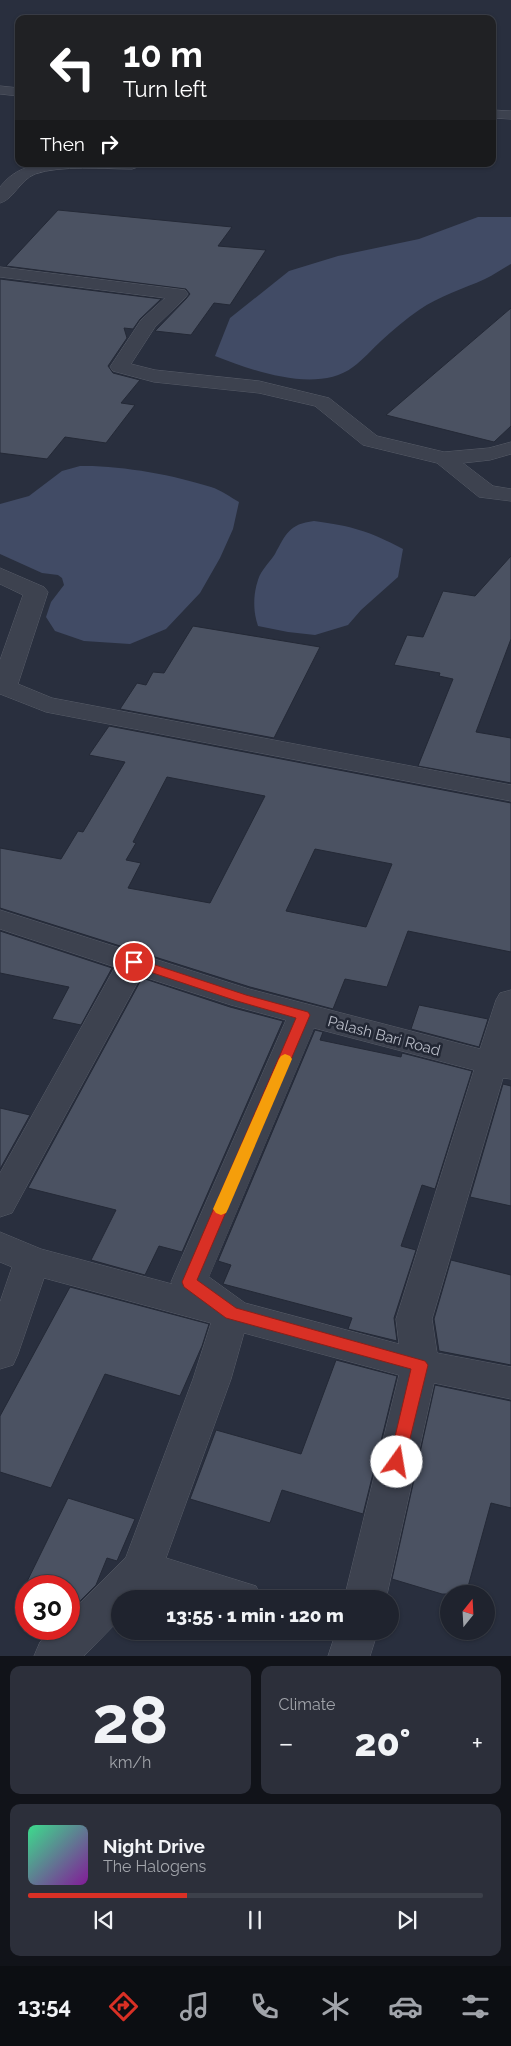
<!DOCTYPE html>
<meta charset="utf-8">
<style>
:root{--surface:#1f232e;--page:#2c2f3a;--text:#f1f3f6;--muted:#a1a4aa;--line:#3c404a;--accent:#d93025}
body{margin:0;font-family:Raleway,sans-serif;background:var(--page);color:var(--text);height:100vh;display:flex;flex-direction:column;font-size:19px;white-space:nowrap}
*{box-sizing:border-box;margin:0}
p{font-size:16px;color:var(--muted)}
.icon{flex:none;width:28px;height:28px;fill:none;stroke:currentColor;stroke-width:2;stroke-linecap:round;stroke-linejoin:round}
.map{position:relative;height:1656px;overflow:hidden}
.drawer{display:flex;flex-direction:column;gap:10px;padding:10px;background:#111319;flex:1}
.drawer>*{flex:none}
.hud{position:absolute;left:15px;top:15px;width:481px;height:152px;border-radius:10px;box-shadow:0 1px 4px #0004,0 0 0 1px var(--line);background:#202124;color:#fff;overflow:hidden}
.needle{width:32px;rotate:18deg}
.tools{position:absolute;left:440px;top:1585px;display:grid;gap:10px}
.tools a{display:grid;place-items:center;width:55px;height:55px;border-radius:50%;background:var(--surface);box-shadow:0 1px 4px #0004,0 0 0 1px var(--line);font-size:25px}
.speed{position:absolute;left:15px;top:1575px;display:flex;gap:10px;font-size:25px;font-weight:700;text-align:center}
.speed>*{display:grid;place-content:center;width:65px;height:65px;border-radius:50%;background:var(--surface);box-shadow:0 1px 4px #0004,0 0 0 1px var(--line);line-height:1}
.speed .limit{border:8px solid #d22;background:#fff;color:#111}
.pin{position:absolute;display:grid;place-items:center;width:42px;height:42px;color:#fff;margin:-21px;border:2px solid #fff;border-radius:50%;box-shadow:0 1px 5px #0007}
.me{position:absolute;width:55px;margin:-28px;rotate:13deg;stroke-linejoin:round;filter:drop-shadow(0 0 4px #0008)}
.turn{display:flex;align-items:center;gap:18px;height:105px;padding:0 25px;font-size:22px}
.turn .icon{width:65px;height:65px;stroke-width:2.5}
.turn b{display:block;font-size:35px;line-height:42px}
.then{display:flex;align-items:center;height:48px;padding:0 25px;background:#0003;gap:10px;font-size:19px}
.big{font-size:38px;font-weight:800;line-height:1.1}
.drawer .card{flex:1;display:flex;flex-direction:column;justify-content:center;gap:8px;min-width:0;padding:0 18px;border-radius:10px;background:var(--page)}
.drawer .dial{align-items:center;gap:0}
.dial b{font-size:65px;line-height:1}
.song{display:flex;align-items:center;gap:15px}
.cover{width:60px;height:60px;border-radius:8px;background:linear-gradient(135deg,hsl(150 70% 55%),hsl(290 70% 35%))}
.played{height:5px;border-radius:2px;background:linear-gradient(90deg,var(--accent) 35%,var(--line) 35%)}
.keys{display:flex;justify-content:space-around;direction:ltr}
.heat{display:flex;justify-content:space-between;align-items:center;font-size:28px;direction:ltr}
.drawer .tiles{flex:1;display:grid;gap:10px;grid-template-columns:1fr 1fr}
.card:last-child{grid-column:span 2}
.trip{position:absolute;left:111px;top:1590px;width:288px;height:50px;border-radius:25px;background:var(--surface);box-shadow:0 1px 4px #0004,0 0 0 1px var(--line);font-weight:800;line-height:50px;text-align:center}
.tab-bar{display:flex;height:80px;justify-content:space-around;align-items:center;background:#0c0e12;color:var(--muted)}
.tab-bar .icon{width:35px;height:35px}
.tab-bar .current{color:var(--accent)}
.tab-bar b{font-size:22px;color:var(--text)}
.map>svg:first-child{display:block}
.water{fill:#414b65}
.building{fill:#4b5262;stroke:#242936;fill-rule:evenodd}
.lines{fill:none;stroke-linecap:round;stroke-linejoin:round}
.street-casing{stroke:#585d69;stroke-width:1}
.street{fill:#3d424f;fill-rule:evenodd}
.route{fill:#d93025;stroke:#8d1f18}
.slow{fill:#f59e0b}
.labels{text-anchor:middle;stroke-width:5;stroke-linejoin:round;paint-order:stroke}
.street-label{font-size:15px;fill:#babec9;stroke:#222734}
</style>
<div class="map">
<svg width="511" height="1656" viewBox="0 0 511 1656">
<rect width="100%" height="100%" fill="#292f3e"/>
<g class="water">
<path d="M478,217H511V264C502,269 494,275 485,279C463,289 439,296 419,310C406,319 393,330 381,341C372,349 363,360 353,367C317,394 253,371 215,356L230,318L289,271L338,256L419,239Z"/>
<path d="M80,466C119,465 174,475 211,487C221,490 230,497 239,502L233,529L220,558L200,593L166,629L130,644L84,641L55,631L46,617L51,602L64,585L62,578L58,575L42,573L0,554V504L29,496L62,471Z"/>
<path d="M314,521C352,526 369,531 403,549L398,577L361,610L348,625L315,635L288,632L258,626C253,612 253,594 258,580C261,570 270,562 275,554C286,534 289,524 314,521Z"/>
</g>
<g class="building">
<path d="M58,210L232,227L218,246L266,250L230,305L214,303L191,335L155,331L186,299L190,294L186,289L6,266Z"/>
<path d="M0,279L161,299L140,319L133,329L124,328L127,338L108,366L113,373L140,380L121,403L135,405L106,443L65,437L47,459L0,453Z"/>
<path d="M511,308V426L494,442L386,415Z"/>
<path d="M511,556V639L476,732L511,738V783L418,766L453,679L439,676L440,673L394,665L407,635L423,637L443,591L475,596Z"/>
<path d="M193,626L320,647L274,738L120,709L137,683L146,685L153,672L164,673Z"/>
<path d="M109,726L511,803V952L408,931L387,987L345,979L333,1009L250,987L0,908V848L61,859L78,831L83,832L125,762L89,755ZM167,777L265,796L210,903L128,888L141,863L126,860L136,843L133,842ZM315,849L392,864L366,927L286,911Z"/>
<path d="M0,931L112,968L81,1025L52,1019L69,987L0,973Z"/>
<path d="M142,978L230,1007L283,1021L182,1252L159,1246L145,1275L91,1260L116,1210L28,1188Z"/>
<path d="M419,1005L488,1019L479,1047L411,1029Z"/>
<path d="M315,1030L323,1032L320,1040L401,1057L402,1053L472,1071L435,1189L422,1185L401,1246L416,1250L394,1318L397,1341L348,1329L352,1318L223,1284L231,1265L218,1261Z"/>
<path d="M503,1084L511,1086V1206L470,1197Z"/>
<path d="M0,1108L30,1115L0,1169Z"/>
<path d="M451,1260L511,1275V1365L439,1351L434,1319Z"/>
<path d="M70,1287L209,1324L202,1346L180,1396L105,1374L51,1488L0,1472V1416Z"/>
<path d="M336,1360L397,1376L363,1514L282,1490L270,1523L190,1499L216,1430L301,1454Z"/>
<path d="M435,1385L511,1401V1508L491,1503L466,1594H442L392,1579Z"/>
<path d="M68,1498L135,1519L117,1561L107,1558L96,1585L69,1612V1586H26V1610L15,1606Z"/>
</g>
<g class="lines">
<defs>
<g id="street">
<path d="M0,86L19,88V96L0,94Z"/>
<path d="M492,110L511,111V119L492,118Z"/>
<path d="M39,164H140L138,167L132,169C105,169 60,165 35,174C20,180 13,200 0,203V187C11,173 22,168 39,164Z"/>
<path d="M0,267L185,290L188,294L185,298L155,327L131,364L155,370L259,381L329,398L377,436L444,452L489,448L511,442V454L490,460L463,463L493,486L511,489V501L479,497L437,463L363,445L315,406L259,393L154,382L113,371L110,367L141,320L165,298L0,277Z"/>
<path d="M0,568L44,587L48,592L18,684L52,698L511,785V801L46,712L0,694V660L23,595L0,584Z"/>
<path d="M0,910L249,989L480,1049L496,1000L500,993L511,990V1079L503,1078L432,1319L437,1353L511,1367V1399L434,1383L386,1599H344L399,1375L244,1333L231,1379L166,1558L256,1586L262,1599H178L149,1590L140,1599H120V1619L84,1656H34L40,1642L53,1629H69V1614L126,1557L193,1379L211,1323L44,1278L18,1354L13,1365L0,1369V1302L12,1267L0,1262V1232L41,1249L172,1284L171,1282L286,1020L231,1005L141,976L12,1213L0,1217V1173L115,967L0,929ZM314,1028L474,1070L396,1319L399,1344L245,1303L209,1277Z"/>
<path d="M328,1631H376L377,1634L370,1656H328L333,1641Z"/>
</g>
</defs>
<use href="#street" class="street-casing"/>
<use href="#street" class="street"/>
</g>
<path class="route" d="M134,958L246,995L308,1012L310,1015L197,1280L236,1308L425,1361L428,1365L403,1467L397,1469L391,1467L389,1462L411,1369L226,1318L184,1287L182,1282L296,1018L237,1001L129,965L127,962Z"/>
<path class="slow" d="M285,1054L290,1056L292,1059L228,1209L226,1213L221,1215L216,1213L213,1209L279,1059L281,1056Z"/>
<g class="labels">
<g class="street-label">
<text transform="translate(384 1036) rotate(15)" y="5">Palash Bari Road</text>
</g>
</g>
</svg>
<div class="tools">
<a><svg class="needle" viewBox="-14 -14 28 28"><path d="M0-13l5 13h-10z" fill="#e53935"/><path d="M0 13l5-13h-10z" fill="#a1a4aa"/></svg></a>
</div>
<div class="speed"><div class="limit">30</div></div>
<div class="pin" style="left:134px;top:962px;background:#d93025"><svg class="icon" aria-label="arrive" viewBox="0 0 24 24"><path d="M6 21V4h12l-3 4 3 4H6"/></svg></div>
<svg class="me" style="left:397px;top:1462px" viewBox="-20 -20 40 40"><circle r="19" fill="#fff"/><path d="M0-13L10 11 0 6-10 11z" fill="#d93025"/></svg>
<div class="trip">13:55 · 1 min · 120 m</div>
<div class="hud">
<div class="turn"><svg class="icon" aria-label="left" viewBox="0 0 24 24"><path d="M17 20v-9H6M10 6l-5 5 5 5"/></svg><div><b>10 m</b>Turn left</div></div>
<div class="then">Then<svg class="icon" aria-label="right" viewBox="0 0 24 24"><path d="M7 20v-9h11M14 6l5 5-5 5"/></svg></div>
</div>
</div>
<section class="drawer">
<div class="tiles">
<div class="card dial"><b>28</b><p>km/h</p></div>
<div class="card"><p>Climate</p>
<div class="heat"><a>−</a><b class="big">20°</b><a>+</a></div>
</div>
<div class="card">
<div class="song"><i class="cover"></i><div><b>Night Drive</b><p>The Halogens</p></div></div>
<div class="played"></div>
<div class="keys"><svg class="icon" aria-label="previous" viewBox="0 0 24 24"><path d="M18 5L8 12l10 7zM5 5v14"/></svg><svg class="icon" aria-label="pause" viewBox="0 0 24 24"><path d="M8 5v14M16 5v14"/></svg><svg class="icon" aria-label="next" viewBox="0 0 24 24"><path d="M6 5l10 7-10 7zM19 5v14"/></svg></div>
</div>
</div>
</section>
<nav class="tab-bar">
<b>13:54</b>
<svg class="icon current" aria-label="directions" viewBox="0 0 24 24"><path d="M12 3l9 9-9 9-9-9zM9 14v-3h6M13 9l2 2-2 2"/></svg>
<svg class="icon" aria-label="music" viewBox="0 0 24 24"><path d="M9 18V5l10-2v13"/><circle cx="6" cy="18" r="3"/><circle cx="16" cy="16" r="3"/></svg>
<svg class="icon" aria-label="phone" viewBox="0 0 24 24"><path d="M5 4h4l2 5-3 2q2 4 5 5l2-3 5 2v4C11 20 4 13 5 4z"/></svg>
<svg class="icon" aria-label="climate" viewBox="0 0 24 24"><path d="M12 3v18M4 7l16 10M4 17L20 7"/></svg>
<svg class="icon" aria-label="car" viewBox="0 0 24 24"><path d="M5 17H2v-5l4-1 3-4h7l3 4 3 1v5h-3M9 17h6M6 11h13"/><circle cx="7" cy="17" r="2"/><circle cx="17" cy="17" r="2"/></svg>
<svg class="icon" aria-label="filters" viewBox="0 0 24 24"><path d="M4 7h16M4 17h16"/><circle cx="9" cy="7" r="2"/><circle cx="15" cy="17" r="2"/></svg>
</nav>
